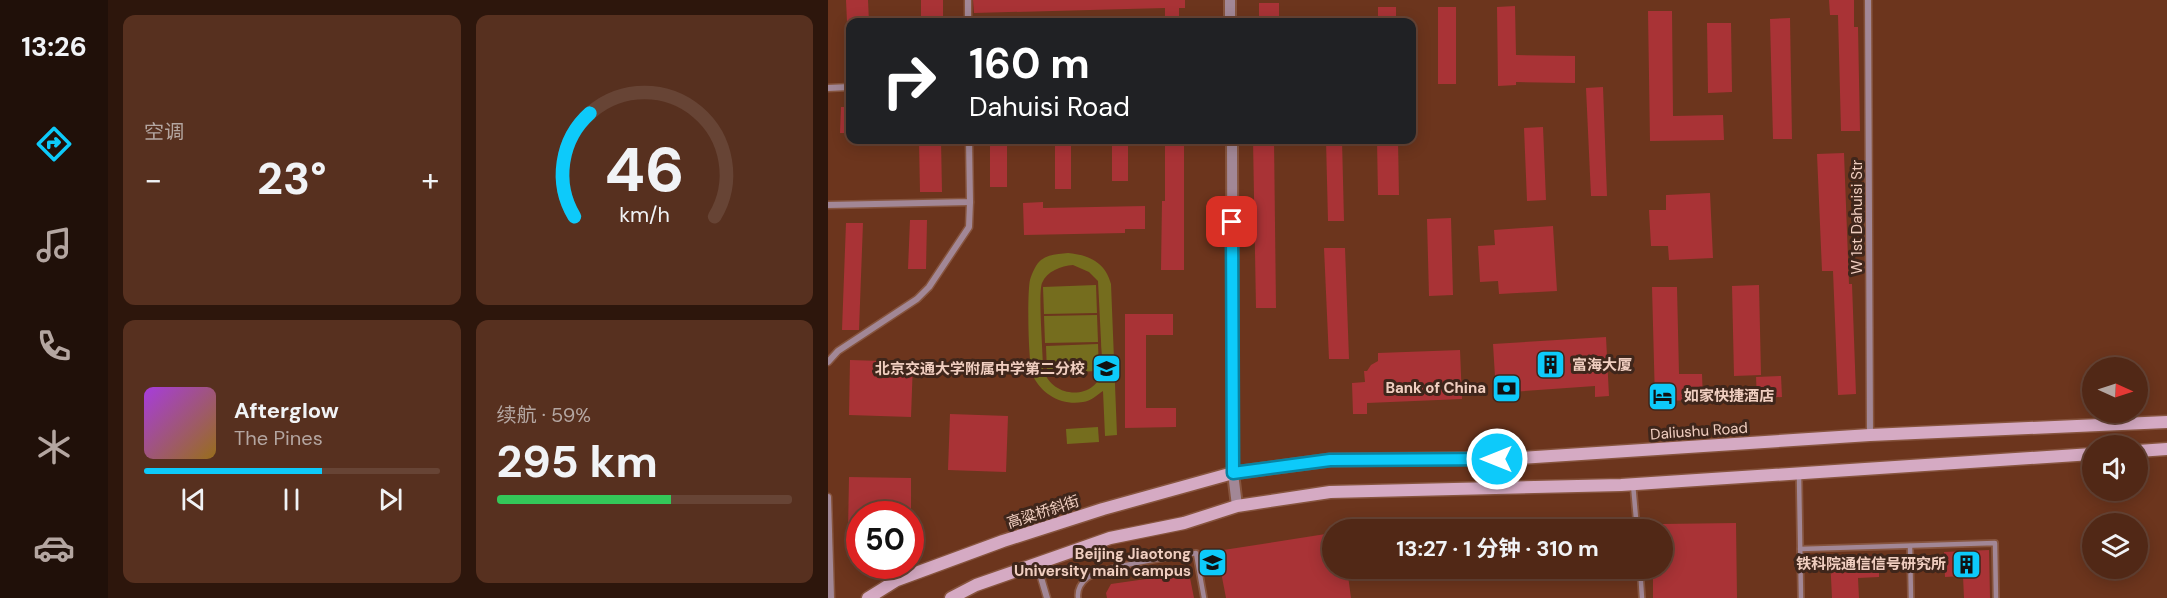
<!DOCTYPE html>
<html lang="zh">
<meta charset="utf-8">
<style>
:root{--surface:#512816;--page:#57301f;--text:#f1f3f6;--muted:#b4a6a1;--line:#674435;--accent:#0dcafa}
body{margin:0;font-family:"DM Sans","Noto Sans SC",sans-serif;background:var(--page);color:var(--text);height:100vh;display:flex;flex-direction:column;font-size:22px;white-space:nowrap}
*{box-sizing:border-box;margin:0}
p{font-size:20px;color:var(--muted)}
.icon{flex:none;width:33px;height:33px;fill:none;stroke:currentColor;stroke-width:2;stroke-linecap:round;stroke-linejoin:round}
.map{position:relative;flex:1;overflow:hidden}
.side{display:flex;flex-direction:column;gap:15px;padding:15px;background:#2d160c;width:720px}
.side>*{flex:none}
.top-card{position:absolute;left:18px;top:18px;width:570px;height:126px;border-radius:12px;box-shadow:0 3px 15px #0003,0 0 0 2px var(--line);background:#202124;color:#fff;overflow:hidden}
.needle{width:39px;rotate:93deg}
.tools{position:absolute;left:1254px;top:357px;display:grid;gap:12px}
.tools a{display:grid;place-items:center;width:66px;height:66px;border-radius:50%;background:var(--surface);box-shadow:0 3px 15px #0003,0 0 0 2px var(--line);font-size:30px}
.speed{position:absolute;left:18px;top:501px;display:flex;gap:12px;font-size:30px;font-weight:700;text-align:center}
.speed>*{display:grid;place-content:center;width:78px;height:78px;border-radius:50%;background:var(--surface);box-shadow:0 3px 15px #0003,0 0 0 2px var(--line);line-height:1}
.speed .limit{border:9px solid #d22;background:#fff;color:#111}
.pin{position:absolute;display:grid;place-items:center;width:51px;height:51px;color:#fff;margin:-26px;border-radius:12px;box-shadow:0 3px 9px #0006}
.me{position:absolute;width:66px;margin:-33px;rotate:270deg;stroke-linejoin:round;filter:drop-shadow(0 0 4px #0008)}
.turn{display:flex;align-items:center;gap:21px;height:126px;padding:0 24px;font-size:27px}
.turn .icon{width:78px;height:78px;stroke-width:2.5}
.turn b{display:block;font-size:42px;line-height:51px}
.big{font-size:45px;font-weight:700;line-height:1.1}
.side .tile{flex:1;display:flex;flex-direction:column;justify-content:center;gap:9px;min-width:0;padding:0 21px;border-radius:12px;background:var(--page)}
.side .dial{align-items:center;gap:0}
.dial svg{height:156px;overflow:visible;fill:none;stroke:var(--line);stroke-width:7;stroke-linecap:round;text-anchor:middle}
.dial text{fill:var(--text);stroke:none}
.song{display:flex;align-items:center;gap:18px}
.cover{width:72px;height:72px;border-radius:9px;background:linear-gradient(135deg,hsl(280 70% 55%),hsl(40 70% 35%))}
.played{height:6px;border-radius:3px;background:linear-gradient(90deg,var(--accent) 60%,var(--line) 60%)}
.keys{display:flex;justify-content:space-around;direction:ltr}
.heat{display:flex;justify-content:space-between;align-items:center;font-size:33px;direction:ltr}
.charge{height:9px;border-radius:4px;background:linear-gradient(90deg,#34c759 59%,var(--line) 0)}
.side .tiles{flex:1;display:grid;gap:15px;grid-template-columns:repeat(2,1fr)}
.trip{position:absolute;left:494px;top:519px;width:351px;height:60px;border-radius:30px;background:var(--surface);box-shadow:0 3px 15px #0003,0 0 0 2px var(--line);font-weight:700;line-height:60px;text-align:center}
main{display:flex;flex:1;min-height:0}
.menu{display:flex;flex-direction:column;width:108px;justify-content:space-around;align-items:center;background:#201009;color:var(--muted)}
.menu .icon{width:42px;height:42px}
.menu .selected{color:var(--accent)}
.menu b{font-size:27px;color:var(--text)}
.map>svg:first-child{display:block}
.green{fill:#756d1e;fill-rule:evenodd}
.building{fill:#a93336}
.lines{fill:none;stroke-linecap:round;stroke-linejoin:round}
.service-casing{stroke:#86543e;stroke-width:8}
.minor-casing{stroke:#86543e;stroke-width:9}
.tertiary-casing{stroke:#86543e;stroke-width:14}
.secondary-casing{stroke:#86543e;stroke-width:15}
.service{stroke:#a28796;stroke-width:4.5}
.minor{stroke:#a28796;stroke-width:6}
.tertiary{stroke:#a28796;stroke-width:10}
.secondary{stroke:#d5aac3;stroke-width:12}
.route-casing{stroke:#0883a2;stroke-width:15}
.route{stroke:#0dcafa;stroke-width:10}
.labels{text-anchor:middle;stroke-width:6;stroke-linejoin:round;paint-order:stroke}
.street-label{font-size:15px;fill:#f0cec0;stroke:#3f261b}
.poi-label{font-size:15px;font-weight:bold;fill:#f0cec0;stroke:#3f261b;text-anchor:end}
</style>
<main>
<nav class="menu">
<b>13:26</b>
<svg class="icon selected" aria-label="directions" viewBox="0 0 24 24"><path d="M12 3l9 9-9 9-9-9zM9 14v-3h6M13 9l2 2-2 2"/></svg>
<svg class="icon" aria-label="music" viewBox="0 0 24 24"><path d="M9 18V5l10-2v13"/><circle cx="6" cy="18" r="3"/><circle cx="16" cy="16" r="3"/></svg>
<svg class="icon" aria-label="phone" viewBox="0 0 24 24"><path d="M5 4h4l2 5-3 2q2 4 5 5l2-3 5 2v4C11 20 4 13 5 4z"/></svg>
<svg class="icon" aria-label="climate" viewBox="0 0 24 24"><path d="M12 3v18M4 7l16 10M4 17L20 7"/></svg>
<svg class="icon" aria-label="car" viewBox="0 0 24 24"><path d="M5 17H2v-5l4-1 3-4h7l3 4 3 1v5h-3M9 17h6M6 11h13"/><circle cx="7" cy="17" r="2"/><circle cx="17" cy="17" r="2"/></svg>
</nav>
<section class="side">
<div class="tiles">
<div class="tile"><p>空调</p>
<div class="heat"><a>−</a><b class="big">23°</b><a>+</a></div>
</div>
<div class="tile dial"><svg viewBox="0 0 100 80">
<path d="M14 69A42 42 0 1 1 86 69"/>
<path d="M14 69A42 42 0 0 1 22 16" stroke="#0dcafa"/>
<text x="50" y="56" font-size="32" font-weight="700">46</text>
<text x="50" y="72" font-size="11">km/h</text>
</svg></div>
<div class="tile">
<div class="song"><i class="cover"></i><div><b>Afterglow</b><p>The Pines</p></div></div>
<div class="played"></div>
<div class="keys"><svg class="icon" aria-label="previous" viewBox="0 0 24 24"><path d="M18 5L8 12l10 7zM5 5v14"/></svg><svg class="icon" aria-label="pause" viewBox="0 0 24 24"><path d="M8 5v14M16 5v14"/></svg><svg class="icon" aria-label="next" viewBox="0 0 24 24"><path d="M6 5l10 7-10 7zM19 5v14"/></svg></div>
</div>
<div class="tile"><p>续航 · 59%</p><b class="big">295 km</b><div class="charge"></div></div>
</div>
</section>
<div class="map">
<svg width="1339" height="598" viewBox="0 0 1339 598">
<rect width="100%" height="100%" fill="#6c351d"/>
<g class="green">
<path d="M240,253C261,255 277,262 283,284L289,435L277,436L275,391C269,395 263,401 255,402C235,406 214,395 205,376C200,366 199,292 202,280C204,273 208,264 213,260C221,254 231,254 240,253ZM245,265L261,272L270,281C271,301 272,321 273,341C273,350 275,360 274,369C271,400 223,401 215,368C215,352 210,294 214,283C219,271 233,266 245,265Z"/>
<path d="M268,285L269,313L216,314L215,287Z"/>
<path d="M269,315L270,342L217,343L216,316Z"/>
<path d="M270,344L271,371L219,373L218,346Z"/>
<path d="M270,427L271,442L239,444L238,429Z"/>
</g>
<g class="building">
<path d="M18,0H40L41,22H19Z"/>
<rect x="93" y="0" width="22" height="22"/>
<path d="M145,0H357V8H351V22H337V8L146,13Z"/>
<path d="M1001,0H1026V27H1030L1032,131H1013L1010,15H1002Z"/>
<rect x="431" y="3" width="20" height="19"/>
<path d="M687,6L688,55L747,56V83L688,82V85L670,86L669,7Z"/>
<rect x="550" y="7" width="18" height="15"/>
<rect x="610" y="7" width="18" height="77"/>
<path d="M820,11H844L845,116L895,115L896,140L822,141Z"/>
<path d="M962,18L964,139H945L942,19Z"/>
<path d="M879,23H903L904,92L880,93Z"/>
<path d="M775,87L779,196H763L758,88Z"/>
<path d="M13,107H22V133H12Z"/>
<path d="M715,127L718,200L699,201L696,128Z"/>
<path d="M91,140H113L114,192H92Z"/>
<rect x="162" y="140" width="17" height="47"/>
<rect x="227" y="140" width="16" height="49"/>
<rect x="284" y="140" width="16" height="41"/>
<path d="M337,140H356V270H333L334,201H337Z"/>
<path d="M425,140H446L448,308H428Z"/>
<path d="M498,140H514L516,221H500Z"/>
<path d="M549,140H570L571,195H550Z"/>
<path d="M1016,153L1021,284H1024L1028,394L1010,395L1005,271H994L989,154Z"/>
<path d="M882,193L885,258L841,260L840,246H823L821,210H838V195Z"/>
<path d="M215,202V208L317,206V229H297V233L196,235L195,203Z"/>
<path d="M623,218L625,295L601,296L599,219Z"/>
<path d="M82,220H99L98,269H80Z"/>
<path d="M18,223H35L31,330H14Z"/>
<path d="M725,226L729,291L671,294L670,281L652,282L650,246L667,245L666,230Z"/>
<path d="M496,248H517L521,359H501Z"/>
<path d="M931,285L933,375L906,376L904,286Z"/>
<path d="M824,287H849L851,374H874L875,400L827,401Z"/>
<path d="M297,314H345V335H318V408H348V427L297,428Z"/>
<path d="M778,337L781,396L767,397V386L668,393L665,344Z"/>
<path d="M632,350L634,399L539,403V414H525L524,383L537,382L536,371H539L543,365L550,361V353Z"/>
<path d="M22,360L85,362L83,417L21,415Z"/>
<path d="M953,376L954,397L929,398L928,377Z"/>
<path d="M122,414L180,416L178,472L120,470Z"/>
<path d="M21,477L83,478V514H32V532H20Z"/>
<path d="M908,523L909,598H825V568H834V524Z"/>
<path d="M504,533V568H519L523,598H398L389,551Z"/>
<path d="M1161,550L1162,598H1136L1135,576L1117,577L1116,552Z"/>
<path d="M1051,555V577L1030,578L1031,598H1004L1002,557Z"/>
<path d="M353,574L362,578L366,598H279L278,593L283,584Z"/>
</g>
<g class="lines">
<defs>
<g id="service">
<path d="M971,476L973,598"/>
<path d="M805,484L809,530"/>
<path d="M1082,546L1083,598"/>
<path d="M972,549L1167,543L1168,598"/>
<path d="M812,568L814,598"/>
<path d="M250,598C249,590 253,583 259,578C274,566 346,557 368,553L376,598"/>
</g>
<g id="minor">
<path d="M140,0V22"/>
<path d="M1040,0L1042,435"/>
<path d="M0,88L22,87"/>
<path d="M0,205L142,202L141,140"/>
<path d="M0,362L10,351L89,299L101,287L141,227L142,202"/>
<path d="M0,497L3,598"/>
<path d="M209,564L219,598"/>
</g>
<g id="tertiary">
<path d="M402,0V22"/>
<path d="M404,140L405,473L409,506"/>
</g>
<g id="secondary">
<path d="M1310,451L1339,449"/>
<path d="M40,598L69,580L175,541L275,509L405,473L502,460L693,458L1042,435L1339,422"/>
<path d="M123,598L148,585L282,538L356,523L409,506L502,492L793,485L1264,454"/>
</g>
</defs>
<use href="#service" class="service-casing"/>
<use href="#minor" class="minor-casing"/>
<use href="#tertiary" class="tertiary-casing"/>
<use href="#secondary" class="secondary-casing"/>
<use href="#service" class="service"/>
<use href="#minor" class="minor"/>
<use href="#tertiary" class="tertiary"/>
<use href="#secondary" class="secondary"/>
</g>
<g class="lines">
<defs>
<path id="route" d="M404,222L405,473L502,460L669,459"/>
</defs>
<use href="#route" class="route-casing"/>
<use href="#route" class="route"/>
</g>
<defs>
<symbol id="building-square" viewBox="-11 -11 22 22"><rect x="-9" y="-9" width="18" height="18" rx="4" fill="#0dcafa" stroke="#3f261b"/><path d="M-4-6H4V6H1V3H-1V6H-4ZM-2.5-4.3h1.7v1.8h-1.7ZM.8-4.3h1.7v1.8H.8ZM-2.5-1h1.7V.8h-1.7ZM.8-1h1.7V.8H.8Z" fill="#111"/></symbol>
<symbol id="school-square" viewBox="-11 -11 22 22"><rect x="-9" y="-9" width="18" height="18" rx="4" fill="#0dcafa" stroke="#3f261b"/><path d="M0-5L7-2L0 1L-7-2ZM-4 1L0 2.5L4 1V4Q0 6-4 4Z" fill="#111"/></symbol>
<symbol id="bank-square" viewBox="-11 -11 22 22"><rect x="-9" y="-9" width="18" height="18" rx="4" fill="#0dcafa" stroke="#3f261b"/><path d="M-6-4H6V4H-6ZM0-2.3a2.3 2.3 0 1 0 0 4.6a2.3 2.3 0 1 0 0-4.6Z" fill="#111"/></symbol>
<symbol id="hotel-square" viewBox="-11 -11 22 22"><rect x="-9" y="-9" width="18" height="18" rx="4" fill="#0dcafa" stroke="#3f261b"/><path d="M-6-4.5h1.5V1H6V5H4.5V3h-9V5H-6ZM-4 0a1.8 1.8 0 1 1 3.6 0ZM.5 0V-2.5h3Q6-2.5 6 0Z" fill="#111"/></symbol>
<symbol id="university-square" viewBox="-11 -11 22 22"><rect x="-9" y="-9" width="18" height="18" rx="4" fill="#0dcafa" stroke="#3f261b"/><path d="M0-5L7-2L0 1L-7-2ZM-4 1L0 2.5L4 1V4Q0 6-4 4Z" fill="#111"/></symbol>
</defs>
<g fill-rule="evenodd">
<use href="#building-square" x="706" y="348" width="33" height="33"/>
<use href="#school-square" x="262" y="352" width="33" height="33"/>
<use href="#bank-square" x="662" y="372" width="33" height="33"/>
<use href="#hotel-square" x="818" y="380" width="33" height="33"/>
<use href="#university-square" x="368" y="546" width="33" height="33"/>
<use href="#building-square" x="1122" y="548" width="33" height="33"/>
</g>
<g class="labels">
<g class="street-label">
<text transform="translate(1029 217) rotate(-90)" y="5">W 1st Dahuisi Str</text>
<text transform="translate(871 431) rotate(-4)" y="5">Daliushu Road</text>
<text transform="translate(215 512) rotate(-18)" y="5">高粱桥斜街</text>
</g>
<g class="poi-label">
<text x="744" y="370" text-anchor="start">富海大厦</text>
<text x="257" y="374">北京交通大学附属中学第二分校</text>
<text x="658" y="393">Bank of China</text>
<text x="856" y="401" text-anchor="start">如家快捷酒店</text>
<text x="363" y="559">Beijing Jiaotong<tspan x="363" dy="17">University main campus</tspan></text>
<text x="1118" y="569">铁科院通信信号研究所</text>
</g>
</g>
</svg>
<div class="tools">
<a><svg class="needle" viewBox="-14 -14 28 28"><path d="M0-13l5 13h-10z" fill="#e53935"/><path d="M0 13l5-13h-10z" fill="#b4a6a1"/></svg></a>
<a><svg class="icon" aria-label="sound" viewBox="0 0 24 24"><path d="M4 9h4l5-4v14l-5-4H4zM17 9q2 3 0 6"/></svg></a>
<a><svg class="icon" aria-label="layers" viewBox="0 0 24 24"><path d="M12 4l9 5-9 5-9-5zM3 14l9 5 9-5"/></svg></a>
</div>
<div class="speed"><div class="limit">50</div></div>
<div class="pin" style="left:404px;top:222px;background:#d93025"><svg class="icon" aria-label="arrive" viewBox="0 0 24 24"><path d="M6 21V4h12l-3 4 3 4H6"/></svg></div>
<svg class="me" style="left:669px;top:459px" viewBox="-20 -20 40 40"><circle r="17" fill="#0dcafa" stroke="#fff" stroke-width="3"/><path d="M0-11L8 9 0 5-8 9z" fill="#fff"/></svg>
<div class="trip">13:27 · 1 分钟 · 310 m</div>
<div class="top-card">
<div class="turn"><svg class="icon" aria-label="right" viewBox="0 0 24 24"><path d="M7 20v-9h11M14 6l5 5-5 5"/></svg><div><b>160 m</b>Dahuisi Road</div></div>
</div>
</div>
</main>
